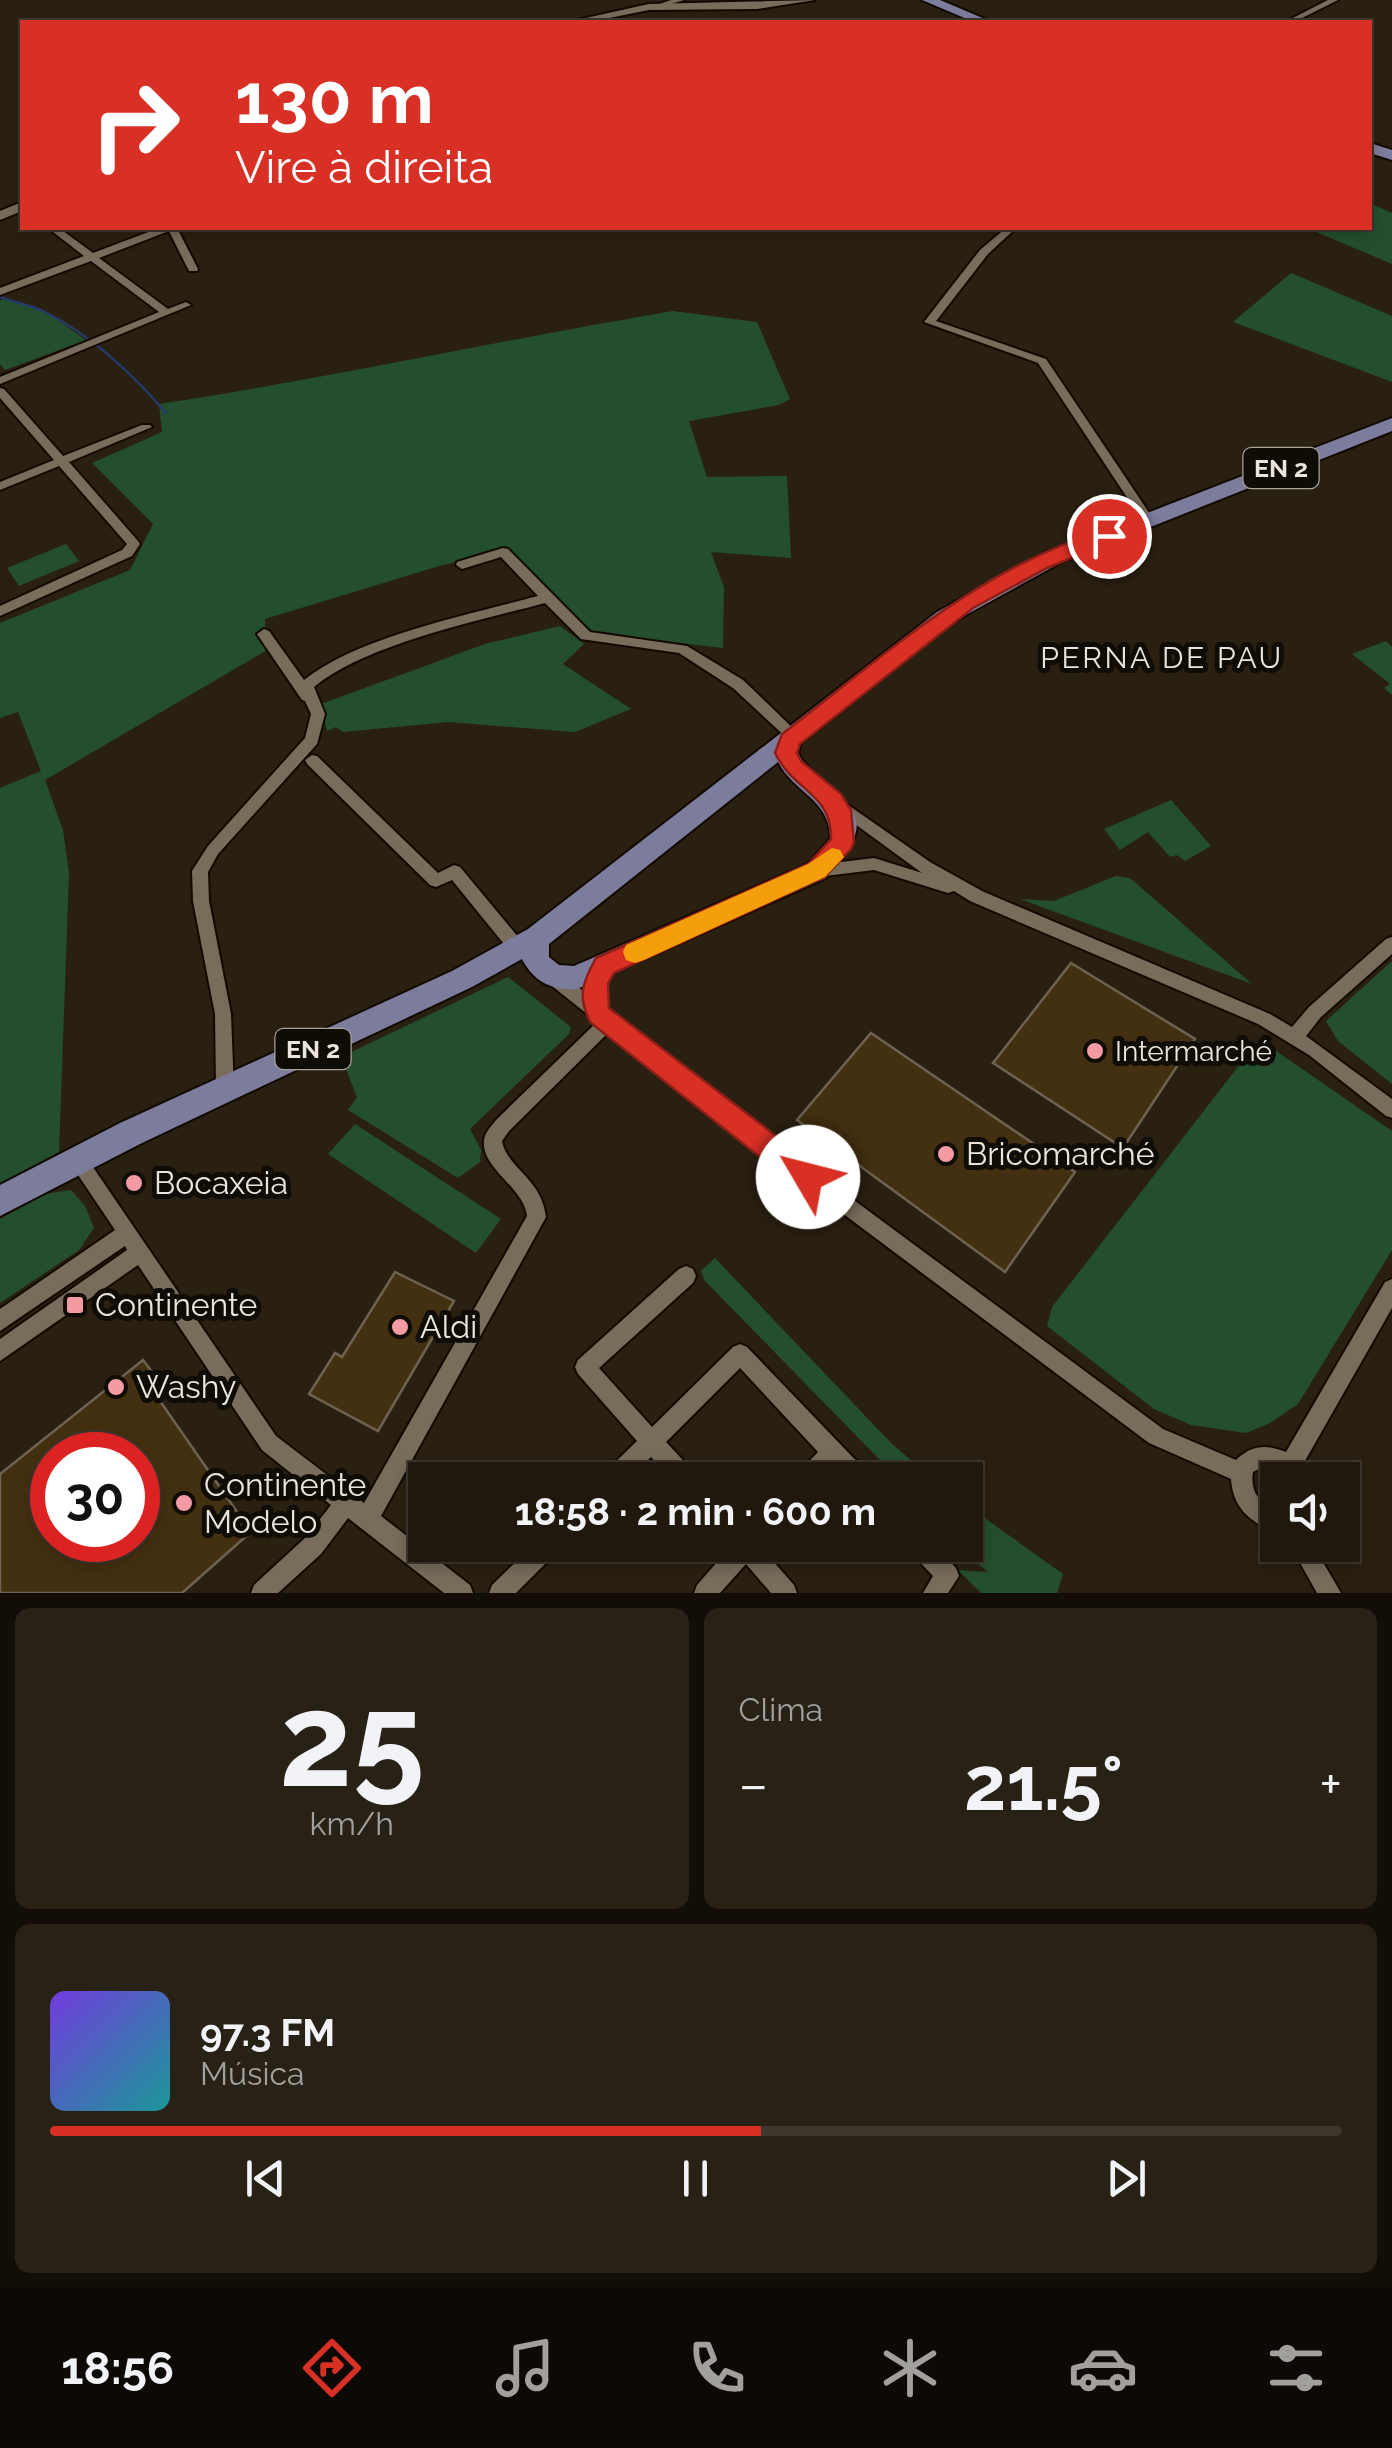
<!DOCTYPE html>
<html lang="pt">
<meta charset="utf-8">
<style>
:root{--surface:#20180d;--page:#282116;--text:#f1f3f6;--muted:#a2a09d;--line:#3d372e;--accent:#d93025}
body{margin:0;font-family:Raleway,sans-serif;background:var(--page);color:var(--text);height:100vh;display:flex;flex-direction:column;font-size:38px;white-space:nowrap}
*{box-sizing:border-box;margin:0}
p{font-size:32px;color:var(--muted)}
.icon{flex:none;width:55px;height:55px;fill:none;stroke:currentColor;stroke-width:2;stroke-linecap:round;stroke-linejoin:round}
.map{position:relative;height:1593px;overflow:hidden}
.side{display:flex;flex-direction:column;gap:15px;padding:15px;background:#120d07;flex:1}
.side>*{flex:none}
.guide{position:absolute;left:20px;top:20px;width:1352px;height:210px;border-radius:0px;box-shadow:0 5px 15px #0003,0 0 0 2px var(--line);background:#d93025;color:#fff;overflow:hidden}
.fabs{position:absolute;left:1260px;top:1462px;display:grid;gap:20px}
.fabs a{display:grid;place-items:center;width:100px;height:100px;border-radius:0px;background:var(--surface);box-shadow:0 5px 15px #0003,0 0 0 2px var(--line);font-size:50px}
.speed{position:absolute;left:30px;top:1432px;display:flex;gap:20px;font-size:50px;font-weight:700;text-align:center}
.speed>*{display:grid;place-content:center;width:130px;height:130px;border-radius:50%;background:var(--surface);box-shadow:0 5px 15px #0003,0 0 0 2px var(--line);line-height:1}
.speed .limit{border:15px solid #d22;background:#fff;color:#111}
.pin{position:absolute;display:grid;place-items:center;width:85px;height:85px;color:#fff;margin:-42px;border:5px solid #fff;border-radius:50%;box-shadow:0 2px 10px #0007}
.me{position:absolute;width:110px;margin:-55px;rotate:307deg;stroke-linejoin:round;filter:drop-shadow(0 0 8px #0008)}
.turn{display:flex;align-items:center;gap:35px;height:210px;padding:0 50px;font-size:45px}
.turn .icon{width:130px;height:130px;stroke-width:2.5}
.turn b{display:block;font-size:70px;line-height:85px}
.big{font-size:75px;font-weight:700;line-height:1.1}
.side .card{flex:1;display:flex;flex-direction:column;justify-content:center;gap:15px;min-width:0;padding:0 35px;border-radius:15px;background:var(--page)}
.side .dial{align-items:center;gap:0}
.dial b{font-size:130px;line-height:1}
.song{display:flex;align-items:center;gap:30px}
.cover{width:120px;height:120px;border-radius:15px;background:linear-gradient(135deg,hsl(260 70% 55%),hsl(180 70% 35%))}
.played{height:10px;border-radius:5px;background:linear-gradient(90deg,var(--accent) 55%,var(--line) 55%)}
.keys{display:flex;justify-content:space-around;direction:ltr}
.heat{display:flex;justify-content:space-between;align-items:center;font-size:55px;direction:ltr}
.side .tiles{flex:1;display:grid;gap:15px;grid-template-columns:1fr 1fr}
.card:last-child{grid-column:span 2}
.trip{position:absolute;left:408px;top:1462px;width:575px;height:100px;border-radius:0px;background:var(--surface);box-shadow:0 5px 15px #0003,0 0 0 2px var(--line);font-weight:700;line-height:100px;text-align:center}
.dock{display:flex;height:160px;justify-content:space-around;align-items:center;background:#0d0a05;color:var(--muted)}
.dock .icon{width:70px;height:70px}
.dock .on{color:var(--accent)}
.dock b{font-size:45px;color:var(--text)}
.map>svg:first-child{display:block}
.green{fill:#244f2f}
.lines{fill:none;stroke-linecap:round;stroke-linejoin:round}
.stream{stroke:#233a6a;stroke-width:2.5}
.building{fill:#433010;stroke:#6e6352;stroke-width:2.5;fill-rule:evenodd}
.street-casing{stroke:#120900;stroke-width:4}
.secondary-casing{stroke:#120900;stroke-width:4}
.primary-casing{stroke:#120900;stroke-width:4}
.street{fill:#786c5b;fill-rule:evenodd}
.secondary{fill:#786c5b;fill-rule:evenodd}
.primary{fill:#7c7c9c;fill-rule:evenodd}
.route{fill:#d93025;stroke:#8d1f18;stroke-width:2.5}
.slow{fill:#f59e0b}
.poi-dot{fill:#f49aa3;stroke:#0f0b05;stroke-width:4}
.labels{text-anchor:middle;stroke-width:10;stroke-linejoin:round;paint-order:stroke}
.shield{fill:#0f0b05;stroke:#a8a39a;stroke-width:2.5}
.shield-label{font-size:25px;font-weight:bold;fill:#eae4da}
.poi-label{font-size:28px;fill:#eae4da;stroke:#0f0b05;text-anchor:start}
.neighbourhood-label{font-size:30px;letter-spacing:2.5px;fill:#eae4da;stroke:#0f0b05}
.near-poi-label{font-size:32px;fill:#eae4da;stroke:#0f0b05;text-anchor:start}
</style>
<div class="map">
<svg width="1392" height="1593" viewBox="0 0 1392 1593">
<rect width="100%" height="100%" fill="#2a2011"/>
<g class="green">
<path d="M1370,203L1392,213V264L1307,228H1370Z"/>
<path d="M1291,273L1392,316V382L1233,322Z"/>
<path d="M3,299L43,310L86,340L5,370L0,364V301Z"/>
<path d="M673,311L757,322L790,399L779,405L689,421L707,477L787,476L791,558L711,552L724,587L723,648L593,633L510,549L439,566L265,619L267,650L45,780L63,830L69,873L59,1152L0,1184V788L41,771L18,712L0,718V623L130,570L153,524L92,463L162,432L159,404C331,378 501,340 673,311Z"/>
<path d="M66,544L79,561L19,586L7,568Z"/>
<path d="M560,626L584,644L563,664L631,709L575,732L448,722L343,732L336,727L327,731L321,704L485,644Z"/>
<path d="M1386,641L1392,647V695L1384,688L1390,684L1352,654Z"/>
<path d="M1171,800L1211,846L1185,861L1177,855L1170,857L1148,832L1120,850L1104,829Z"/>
<path d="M1116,876L1130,878L1252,984L1020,899L1054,901Z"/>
<path d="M1392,961V1084L1338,1041L1326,1021Z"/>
<path d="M508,977L571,1027L569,1034L470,1129L481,1150L480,1162L458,1178L348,1110L357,1097L341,1057Z"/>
<path d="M1263,1042L1392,1131V1250L1298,1404L1270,1423L1246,1433L1191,1425L1154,1409L1047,1326L1052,1307L1251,1050Z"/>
<path d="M355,1124L501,1219L476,1253L328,1154Z"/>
<path d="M71,1190L85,1206L94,1228L79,1250L0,1303V1219L44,1194Z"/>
<path d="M715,1258L891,1443L934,1480H891L878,1467L882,1462L705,1281L701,1271Z"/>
<path d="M965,1504L1063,1574L1057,1593H981L958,1570L988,1572L955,1545H965Z"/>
</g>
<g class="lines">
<path class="stream" d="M0,297C15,303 31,305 45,312C92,336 132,373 166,413"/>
</g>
<g class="building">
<path d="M1071,963L1195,1039L1123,1148L993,1063Z"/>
<path d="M871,1033L1075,1172L1005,1272L797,1120Z"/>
<path d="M395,1272L454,1301L378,1431L309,1394L335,1353L342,1357Z"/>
<path d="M143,1360L152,1372L144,1378L251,1532L182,1593H0V1474ZM52,1455H138V1540H52Z"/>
</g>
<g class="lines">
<defs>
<g id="street">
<path d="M671,0H684L655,9L651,7Z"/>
<path d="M1328,0H1338L1294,22H1285Z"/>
<path d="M48,228H59L93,253L159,228H177L198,269L197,271H189L169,231L99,258L168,309L186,302L191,305L0,384V377L159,312L91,261L0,295V288L84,256Z"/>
<path d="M1006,228H1016L988,254L936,321L1046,359L1154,520L1152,523H1144L1038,363L924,322L980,250Z"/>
<path d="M0,388L4,389L63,456L142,425H150L152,427L69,462L138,541L140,544L132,556L0,616V606L122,550L127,544L59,466L0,490V482L54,460L0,398Z"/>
<path d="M503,548L508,549L590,632L687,646L743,680L801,736L799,740H789L733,688L679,653L581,639L545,603C478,621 366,644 314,687L325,714L317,744L218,854L208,872L209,901L231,1014L234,1091L231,1097L225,1099L219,1097L216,1091L215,1014L193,901L192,871L208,846L305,738L311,714L305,701L302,700L257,634L264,629L269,631L304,680C357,637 471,614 538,596L501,557L462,569L456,565L457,562Z"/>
<path d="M312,755L317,756L438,873L454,865L460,867L524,944L526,949L524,954L518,956L512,954L452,880L436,887L430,885L307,764L305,760Z"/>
<path d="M838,798L930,862L982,891L1270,1014L1292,1027L1309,1007L1386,939L1392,937V954L1321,1017L1306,1036L1392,1099V1118L1386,1116L1309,1055L1258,1024L970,901L954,891L948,893L874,870L817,877L811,875L809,871L811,867L817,865L874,858L922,873L833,808L830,804L833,800Z"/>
<path d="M605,959L611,961L613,966L600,993L605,1009L754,1126L1163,1429L1236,1460C1251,1445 1267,1444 1286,1452L1385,1282L1392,1279V1308L1302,1466L1310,1480H1286C1276,1469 1267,1463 1253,1472C1250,1492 1259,1503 1278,1511V1533C1251,1523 1233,1509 1231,1479L1149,1443L742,1138L609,1032L509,1131L502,1141C508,1170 541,1177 546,1217L381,1516L470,1585L473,1593H444L348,1518L321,1554L278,1593H251L254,1585L305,1538L331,1505L262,1450L138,1265L0,1361V1339L127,1250L125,1246L0,1331V1309L115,1230L72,1166L69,1160L72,1154L78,1151L84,1154L276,1436L364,1503L527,1216C524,1187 481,1169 484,1140C485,1132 492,1125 497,1119L597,1022L547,982L545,977L547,972C561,967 574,984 584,992L599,961Z"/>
<path d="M686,1266L693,1269L696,1276L693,1283L599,1368L652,1427L733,1347L740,1344L747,1347L867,1472L870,1480H844L832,1467L821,1480H796L799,1472L818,1452L740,1368L666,1442L694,1472L697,1480H672L651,1457L628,1480H602L605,1472L637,1441L578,1374L575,1367L578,1360L679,1269Z"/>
<path d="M533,1545H559L556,1553L516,1593H489L492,1585Z"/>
<path d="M732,1545H759L794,1585L797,1593H771L746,1564L720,1593H694L697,1585Z"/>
<path d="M908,1545H934L956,1568L959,1576L948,1593H923L933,1576L911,1553Z"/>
<path d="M1290,1545H1313L1341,1593H1317Z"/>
</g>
<g id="secondary">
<path d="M815,0L757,9L649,10L589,22H568L649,4Z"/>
<path d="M22,202V211L0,220V211Z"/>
</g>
<g id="primary">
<path d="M922,0H940L992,22H974Z"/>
<path d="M1370,143L1392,150V160L1370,153Z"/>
<path d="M1392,418V431L1060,563L953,622L801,743L798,753L802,760C847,811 886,811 826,878L577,989C552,991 533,981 522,959L472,987L142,1143L0,1216V1185L120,1123L452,971L528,929L937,612L1044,553ZM778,762C794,793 831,800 830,839L808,864L574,966L559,965L549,957V944Z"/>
</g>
</defs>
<use href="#street" class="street-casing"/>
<use href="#secondary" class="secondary-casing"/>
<use href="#primary" class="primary-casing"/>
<use href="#street" class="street"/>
<use href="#secondary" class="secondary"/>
<use href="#primary" class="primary"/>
</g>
<path class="route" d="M1109,529L1118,536L1116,540L1047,568L973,608L800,744L797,753L801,761L841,794L851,810L854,842L851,849L825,877L614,973L608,984L609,1008L818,1168L822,1177L818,1187L808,1190L798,1187L591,1023C577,998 582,983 596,958L808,864L831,839C832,793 794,792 775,753L782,734C884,656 983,564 1109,529Z"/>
<path class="slow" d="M832,848L840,850L844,857L825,877L644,960L635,963L626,960L623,952L626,945L808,864Z"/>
<g class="poi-dot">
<circle cx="1095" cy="1051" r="10"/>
<circle cx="946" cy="1154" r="10"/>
<circle cx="134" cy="1183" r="10"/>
<rect x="65" y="1295" width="20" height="20" rx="5"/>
<circle cx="400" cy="1327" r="10"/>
<circle cx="116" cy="1387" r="10"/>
<circle cx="184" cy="1503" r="10"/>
</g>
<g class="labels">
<g class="shield">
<rect x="1243.5" y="448" width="75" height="40" rx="8"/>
<rect x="275.5" y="1029" width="75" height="40" rx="8"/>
</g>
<g class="shield-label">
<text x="1281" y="477">EN 2</text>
<text x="313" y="1058">EN 2</text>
</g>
<g class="poi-label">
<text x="1115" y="1061">Intermarché</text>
</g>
<g class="neighbourhood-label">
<text x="1162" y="668">PERNA DE PAU</text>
</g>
<g class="near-poi-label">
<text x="966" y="1165">Bricomarché</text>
<text x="154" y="1194">Bocaxeia</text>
<text x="95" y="1316">Continente</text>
<text x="420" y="1338">Aldi</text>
<text x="136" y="1398">Washy</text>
<text x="204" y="1496">Continente<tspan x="204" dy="37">Modelo</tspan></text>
</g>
</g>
</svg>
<div class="fabs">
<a><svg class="icon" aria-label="sound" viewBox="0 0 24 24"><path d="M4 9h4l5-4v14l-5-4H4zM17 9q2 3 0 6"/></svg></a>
</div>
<div class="speed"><div class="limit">30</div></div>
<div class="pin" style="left:1109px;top:536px;background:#d93025"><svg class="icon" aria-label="arrive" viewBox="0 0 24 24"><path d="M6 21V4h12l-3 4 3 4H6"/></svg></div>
<svg class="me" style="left:808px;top:1177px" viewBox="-20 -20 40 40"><circle r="19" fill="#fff"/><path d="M0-13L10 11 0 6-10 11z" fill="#d93025"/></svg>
<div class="trip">18:58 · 2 min · 600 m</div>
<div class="guide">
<div class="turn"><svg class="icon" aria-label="right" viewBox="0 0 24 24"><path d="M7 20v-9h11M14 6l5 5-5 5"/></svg><div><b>130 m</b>Vire à direita</div></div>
</div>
</div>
<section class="side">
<div class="tiles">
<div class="card dial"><b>25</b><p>km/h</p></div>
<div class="card"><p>Clima</p>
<div class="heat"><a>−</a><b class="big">21.5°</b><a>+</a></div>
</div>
<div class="card">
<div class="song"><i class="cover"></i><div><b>97.3 FM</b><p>Música</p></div></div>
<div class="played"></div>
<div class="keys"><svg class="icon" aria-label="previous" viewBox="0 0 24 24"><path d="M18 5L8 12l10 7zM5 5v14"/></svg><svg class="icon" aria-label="pause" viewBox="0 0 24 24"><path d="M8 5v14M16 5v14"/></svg><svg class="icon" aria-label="next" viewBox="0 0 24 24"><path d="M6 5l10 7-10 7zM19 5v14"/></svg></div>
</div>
</div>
</section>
<nav class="dock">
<b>18:56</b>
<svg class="icon on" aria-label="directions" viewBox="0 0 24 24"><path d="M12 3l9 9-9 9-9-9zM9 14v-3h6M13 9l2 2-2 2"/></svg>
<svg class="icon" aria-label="music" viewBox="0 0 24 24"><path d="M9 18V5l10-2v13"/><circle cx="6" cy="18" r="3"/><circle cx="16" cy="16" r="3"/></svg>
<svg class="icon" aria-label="phone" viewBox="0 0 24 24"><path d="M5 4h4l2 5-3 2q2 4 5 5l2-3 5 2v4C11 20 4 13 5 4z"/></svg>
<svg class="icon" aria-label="climate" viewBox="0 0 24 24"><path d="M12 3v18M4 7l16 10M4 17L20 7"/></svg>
<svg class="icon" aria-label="car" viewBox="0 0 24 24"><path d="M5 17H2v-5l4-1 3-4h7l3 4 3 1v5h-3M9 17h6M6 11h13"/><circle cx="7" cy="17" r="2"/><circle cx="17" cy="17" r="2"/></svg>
<svg class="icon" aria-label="filters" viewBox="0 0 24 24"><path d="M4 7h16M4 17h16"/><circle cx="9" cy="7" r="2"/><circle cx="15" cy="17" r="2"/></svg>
</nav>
